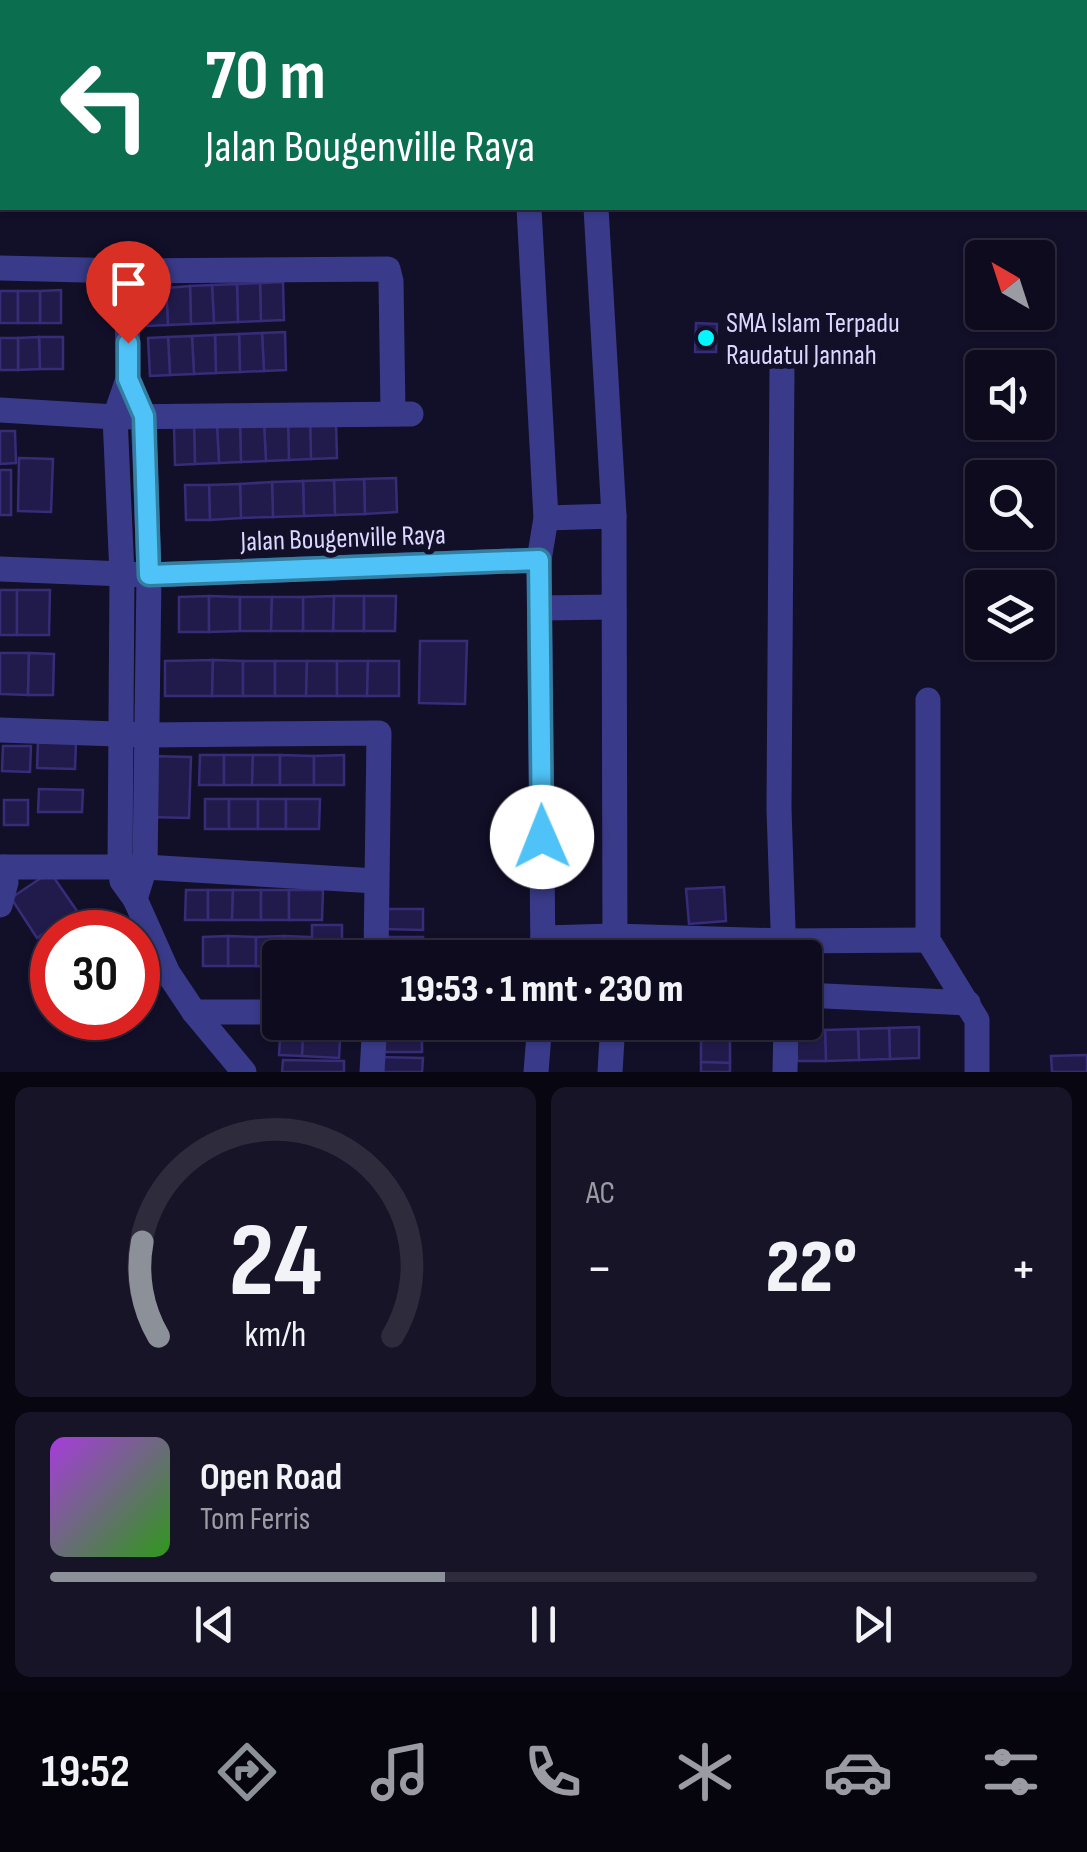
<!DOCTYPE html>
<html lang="id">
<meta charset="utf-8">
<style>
:root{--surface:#0e0b1f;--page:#171428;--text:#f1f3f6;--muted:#9b9ba4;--line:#2e2b3d;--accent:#8c9099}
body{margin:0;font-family:"Sofia Sans Condensed",sans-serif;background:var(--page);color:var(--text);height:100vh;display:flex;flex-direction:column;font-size:38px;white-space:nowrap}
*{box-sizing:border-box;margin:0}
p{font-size:32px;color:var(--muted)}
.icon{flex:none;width:55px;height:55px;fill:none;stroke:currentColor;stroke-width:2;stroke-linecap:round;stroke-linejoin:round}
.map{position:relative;height:1072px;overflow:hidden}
.side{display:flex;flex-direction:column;gap:15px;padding:15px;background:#080611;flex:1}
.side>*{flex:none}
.top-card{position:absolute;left:0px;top:0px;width:1088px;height:210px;box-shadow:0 2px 8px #0004,0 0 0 2px var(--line);background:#0b6e4f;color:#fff;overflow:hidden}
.needle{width:65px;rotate:321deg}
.controls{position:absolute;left:965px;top:240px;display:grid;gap:20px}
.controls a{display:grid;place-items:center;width:90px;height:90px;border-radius:10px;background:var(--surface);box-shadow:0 2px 8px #0004,0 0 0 2px var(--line);font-size:50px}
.speed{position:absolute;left:30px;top:910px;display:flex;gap:20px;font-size:50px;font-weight:700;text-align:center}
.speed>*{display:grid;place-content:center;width:130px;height:130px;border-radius:50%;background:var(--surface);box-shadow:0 2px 8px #0004,0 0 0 2px var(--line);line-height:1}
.speed .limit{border:15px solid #d22;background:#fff;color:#111}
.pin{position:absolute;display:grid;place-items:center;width:85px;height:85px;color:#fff;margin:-102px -42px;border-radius:50% 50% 50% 0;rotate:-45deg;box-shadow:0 0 10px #0007}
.pin .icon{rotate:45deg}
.me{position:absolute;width:110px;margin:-55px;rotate:359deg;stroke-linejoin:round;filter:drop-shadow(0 0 8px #0008)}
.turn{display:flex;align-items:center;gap:35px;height:210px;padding:0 40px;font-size:45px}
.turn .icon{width:130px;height:130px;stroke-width:2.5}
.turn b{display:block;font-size:70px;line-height:85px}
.big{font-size:75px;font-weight:800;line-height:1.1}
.side .tile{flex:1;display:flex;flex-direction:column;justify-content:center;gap:15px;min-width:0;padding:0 35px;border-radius:15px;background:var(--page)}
.side .dial{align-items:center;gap:0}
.dial svg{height:260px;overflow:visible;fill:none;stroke:var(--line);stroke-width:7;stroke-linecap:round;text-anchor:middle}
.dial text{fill:var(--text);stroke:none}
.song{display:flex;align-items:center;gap:30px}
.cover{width:120px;height:120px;border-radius:15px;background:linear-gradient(135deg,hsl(280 70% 55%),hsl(110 70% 35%))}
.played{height:10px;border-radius:5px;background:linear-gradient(90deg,var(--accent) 40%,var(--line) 40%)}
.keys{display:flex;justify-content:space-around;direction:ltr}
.heat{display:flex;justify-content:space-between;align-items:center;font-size:55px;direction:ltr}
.side .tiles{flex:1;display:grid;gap:15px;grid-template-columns:1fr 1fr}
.tile:last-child{grid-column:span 2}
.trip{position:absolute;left:262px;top:940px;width:560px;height:100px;border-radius:10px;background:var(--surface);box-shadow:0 2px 8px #0004,0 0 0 2px var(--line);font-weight:800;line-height:100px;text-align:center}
.tab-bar{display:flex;height:160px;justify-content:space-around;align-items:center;background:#06040c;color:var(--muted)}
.tab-bar .icon{width:70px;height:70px}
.tab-bar .selected{color:var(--accent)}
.tab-bar b{font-size:45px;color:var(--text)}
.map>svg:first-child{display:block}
.building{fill:#211b4b;stroke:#362c78;stroke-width:2.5}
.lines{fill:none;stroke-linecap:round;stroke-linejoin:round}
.minor{stroke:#393b8a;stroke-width:25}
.route-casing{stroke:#337fa1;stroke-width:25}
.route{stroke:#4fc3f7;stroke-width:18}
.poi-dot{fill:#04f7ff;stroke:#120f29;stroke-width:4}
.labels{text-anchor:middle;stroke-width:10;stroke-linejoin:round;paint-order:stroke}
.poi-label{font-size:28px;fill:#dad8ff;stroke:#120f29;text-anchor:start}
.street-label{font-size:28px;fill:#dad8ff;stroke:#120f29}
</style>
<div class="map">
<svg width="1087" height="1072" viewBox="0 0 1087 1072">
<rect width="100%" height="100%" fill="#120f29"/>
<g class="building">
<path d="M283,282L284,320L261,321L260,283Z"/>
<path d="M260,283L261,321L238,322L237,284Z"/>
<path d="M237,284L238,322L214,323L212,285Z"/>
<path d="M212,285L214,323L191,324L190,286Z"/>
<path d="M190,286L191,324L168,325L166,288Z"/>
<path d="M146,288H166L168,325L147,326Z"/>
<path d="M61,290V323H40V291Z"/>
<rect x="0" y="291" width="18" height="32"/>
<rect x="18" y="291" width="22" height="32"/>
<path d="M696,323L717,324L716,352H695Z"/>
<path d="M285,332L286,370L264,371L262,333Z"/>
<path d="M262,333L264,371L240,372L239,334Z"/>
<path d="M239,334L240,372L216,373L215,335Z"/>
<path d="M215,335L216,373L194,374L192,336Z"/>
<path d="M192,336L194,374L170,375L168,337Z"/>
<path d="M39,337H63V369H40Z"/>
<path d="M39,337L40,369L18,370V338Z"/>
<path d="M168,337L170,375L150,376L148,338Z"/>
<rect x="0" y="338" width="18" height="32"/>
<path d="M336,420L337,458L311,459L310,421Z"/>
<path d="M310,421L311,459L289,460L288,422Z"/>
<path d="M288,422L289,460L266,461L264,423Z"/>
<path d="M264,423L266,461L241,462L240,424Z"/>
<path d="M240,424L241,462L219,463L217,425Z"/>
<path d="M217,425L219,463L195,464L194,426Z"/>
<path d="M194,426L195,464L175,465L174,427Z"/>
<path d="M0,431H15L16,463L0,464Z"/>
<path d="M19,458L53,459L51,512L18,511Z"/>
<rect x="0" y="470" width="11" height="45"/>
<path d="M396,478L397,512L365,514L364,479Z"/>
<path d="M364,479L365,514L335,515L334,480Z"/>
<path d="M334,480L335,515L304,516L303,481Z"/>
<path d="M303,481L304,516L273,517L272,482Z"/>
<path d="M272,482L273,517L241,518L240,484Z"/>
<path d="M240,484L241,518L210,520L209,485Z"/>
<path d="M185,485H209L210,520H186Z"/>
<rect x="0" y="590" width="17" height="45"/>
<path d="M17,590H50L49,635H17Z"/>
<path d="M209,596V632H179V597Z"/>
<path d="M209,596L240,597V631L209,632Z"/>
<path d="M334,596H364V631H333Z"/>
<path d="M334,596L333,631H303V597Z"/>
<path d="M364,596H396L395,631H364Z"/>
<path d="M240,597H272L271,631H240Z"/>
<path d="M272,597H303V631H271Z"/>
<path d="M420,641H467L465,704L419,703Z"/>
<path d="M0,653H29L28,695L0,694Z"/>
<path d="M29,653L54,654L53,695H28Z"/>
<path d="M213,660L212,696H165V661Z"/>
<path d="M213,660L243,661V696H212Z"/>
<rect x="243" y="661" width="32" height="35"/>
<path d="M275,661H307L306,696H275Z"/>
<path d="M307,661H337V696H306Z"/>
<path d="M337,661H368L367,696H337Z"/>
<path d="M368,661H399V696H367Z"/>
<path d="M38,741L76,742L75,769L37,768Z"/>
<path d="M3,746H31L30,772L2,771Z"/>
<path d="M200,755H224V785H199Z"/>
<path d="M224,755H253L252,785H224Z"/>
<path d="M253,755H280V785H252Z"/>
<path d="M280,755L314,756V785H280Z"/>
<path d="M344,755V785H314V756Z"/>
<path d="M149,756L191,757L189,818L148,817Z"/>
<path d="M39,789L83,790L82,812H38Z"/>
<rect x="205" y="799" width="24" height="30"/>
<rect x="229" y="799" width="29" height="30"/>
<rect x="258" y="799" width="28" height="30"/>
<path d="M286,799H320L319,829H286Z"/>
<rect x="4" y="800" width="24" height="25"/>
<path d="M50,872L77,911L37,938L11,898Z"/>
<path d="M724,887L726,921L689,924L686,889Z"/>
<path d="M186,890H208V920H185Z"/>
<path d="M208,890H233L232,920H208Z"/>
<path d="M233,890H261V920H232Z"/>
<rect x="261" y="890" width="28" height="30"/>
<path d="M289,890H323L322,920H289Z"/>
<path d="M384,909H423V930L383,929Z"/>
<rect x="312" y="925" width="30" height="33"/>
<path d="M228,936L256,937V966H228Z"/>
<path d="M228,936V966H203V937Z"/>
<path d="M284,936L310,937V958H284Z"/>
<path d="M284,936V958H280V967L256,966V937Z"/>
<path d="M387,937H423L422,958H387Z"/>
<path d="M281,1022H304L302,1056L279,1055Z"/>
<path d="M304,1022H341L339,1058L302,1056Z"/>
<path d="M919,1027V1058L890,1059L889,1028Z"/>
<path d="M889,1028L890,1059L859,1060L858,1029Z"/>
<path d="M858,1029L859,1060L826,1061L825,1030Z"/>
<rect x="379" y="1030" width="43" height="22"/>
<path d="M796,1030H825L826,1061H797Z"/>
<path d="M701,1035H730V1063L701,1062Z"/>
<path d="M1087,1055V1072H1052L1051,1056Z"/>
<path d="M376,1057L423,1058L422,1072H376Z"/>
<path d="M283,1060L344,1061V1072H282Z"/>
<path d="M701,1062L730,1063V1072H701Z"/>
</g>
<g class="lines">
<g class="minor">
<path d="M550,0V2"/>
<path d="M188,2L190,0"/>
<path d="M389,2V0"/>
<path d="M0,158L2,156"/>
<path d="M529,208L546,518L539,560L543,958"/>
<path d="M596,208L614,516L615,958"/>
<path d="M0,268L127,271L388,269L391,281L393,413"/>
<path d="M127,271L128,379L115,417L122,575L120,868L122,881L135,899L168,973L194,1012L244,1072"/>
<path d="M782,366L779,809L784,958"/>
<path d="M128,379L143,416L145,460L149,575L145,867L135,899"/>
<path d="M0,410L115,417L411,414"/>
<path d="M546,518L614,516"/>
<path d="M0,569L149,575L539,560"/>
<path d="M541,608L613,607"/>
<path d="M928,700V940L977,1020V1072"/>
<path d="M0,730L147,735L379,733L376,958"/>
<path d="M0,867H145L376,881"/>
<path d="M0,905L6,882L5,867"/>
<path d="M543,938L614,936L783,941L928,940"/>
<path d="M805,995L968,1003"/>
<path d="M194,1012H280"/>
<path d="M372,1072L375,1022"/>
<path d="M536,1072L540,1022"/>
<path d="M610,1072L613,1022"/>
<path d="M785,1072L786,1022"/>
</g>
</g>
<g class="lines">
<defs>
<path id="route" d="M128,343V379L144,416L149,575L539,560L542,837"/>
</defs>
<use href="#route" class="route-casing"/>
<use href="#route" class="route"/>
</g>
<circle class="poi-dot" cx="706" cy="338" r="10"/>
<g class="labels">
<g class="poi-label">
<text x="726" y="332">SMA Islam Terpadu<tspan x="726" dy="32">Raudatul Jannah</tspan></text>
</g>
<g class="street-label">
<text transform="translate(343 537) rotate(-2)" y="10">Jalan Bougenville Raya</text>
</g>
</g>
</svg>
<div class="controls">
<a><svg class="needle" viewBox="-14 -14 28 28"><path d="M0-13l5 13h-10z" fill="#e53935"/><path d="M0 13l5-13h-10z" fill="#9b9ba4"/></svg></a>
<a><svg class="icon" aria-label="sound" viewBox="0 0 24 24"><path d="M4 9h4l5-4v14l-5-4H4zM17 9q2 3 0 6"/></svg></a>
<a><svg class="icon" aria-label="search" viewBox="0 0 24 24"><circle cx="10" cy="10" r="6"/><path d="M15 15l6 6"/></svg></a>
<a><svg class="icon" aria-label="layers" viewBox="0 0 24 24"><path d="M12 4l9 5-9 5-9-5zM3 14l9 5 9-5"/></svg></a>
</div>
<div class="speed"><div class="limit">30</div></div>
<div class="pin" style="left:128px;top:343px;background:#d93025"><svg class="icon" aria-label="arrive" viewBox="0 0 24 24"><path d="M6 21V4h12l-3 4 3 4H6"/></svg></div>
<svg class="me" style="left:542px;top:837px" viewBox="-20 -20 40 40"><circle r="19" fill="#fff"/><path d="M0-13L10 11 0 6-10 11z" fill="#4fc3f7"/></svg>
<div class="trip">19:53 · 1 mnt · 230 m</div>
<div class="top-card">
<div class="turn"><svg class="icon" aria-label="left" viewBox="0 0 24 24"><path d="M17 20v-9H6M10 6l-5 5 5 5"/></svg><div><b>70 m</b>Jalan Bougenville Raya</div></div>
</div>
</div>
<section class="side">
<div class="tiles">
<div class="tile dial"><svg viewBox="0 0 100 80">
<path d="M14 69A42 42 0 1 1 86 69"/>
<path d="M14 69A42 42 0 0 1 9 40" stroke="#8c9099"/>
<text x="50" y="56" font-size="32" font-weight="700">24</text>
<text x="50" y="72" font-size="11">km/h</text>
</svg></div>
<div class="tile"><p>AC</p>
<div class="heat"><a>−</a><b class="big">22°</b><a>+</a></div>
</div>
<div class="tile">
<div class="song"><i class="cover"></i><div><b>Open Road</b><p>Tom Ferris</p></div></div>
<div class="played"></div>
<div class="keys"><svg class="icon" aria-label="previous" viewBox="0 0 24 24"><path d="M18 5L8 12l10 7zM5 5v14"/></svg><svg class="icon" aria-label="pause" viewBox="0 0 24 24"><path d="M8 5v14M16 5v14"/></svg><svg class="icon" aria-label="next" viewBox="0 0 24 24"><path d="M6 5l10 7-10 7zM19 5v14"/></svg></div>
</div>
</div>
</section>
<nav class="tab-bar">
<b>19:52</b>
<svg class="icon selected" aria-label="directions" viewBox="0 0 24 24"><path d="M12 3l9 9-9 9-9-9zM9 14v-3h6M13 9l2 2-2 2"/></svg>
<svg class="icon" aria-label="music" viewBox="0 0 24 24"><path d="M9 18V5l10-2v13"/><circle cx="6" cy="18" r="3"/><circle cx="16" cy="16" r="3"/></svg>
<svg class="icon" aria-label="phone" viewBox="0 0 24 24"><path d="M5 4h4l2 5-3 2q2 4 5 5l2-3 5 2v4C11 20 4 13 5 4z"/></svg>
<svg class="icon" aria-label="climate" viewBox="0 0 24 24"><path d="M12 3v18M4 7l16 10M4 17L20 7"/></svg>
<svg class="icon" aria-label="car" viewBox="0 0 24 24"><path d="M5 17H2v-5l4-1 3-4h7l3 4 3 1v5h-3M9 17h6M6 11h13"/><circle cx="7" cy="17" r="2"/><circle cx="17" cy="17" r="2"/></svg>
<svg class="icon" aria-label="filters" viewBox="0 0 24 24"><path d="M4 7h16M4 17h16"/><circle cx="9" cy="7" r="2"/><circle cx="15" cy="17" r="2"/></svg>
</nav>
